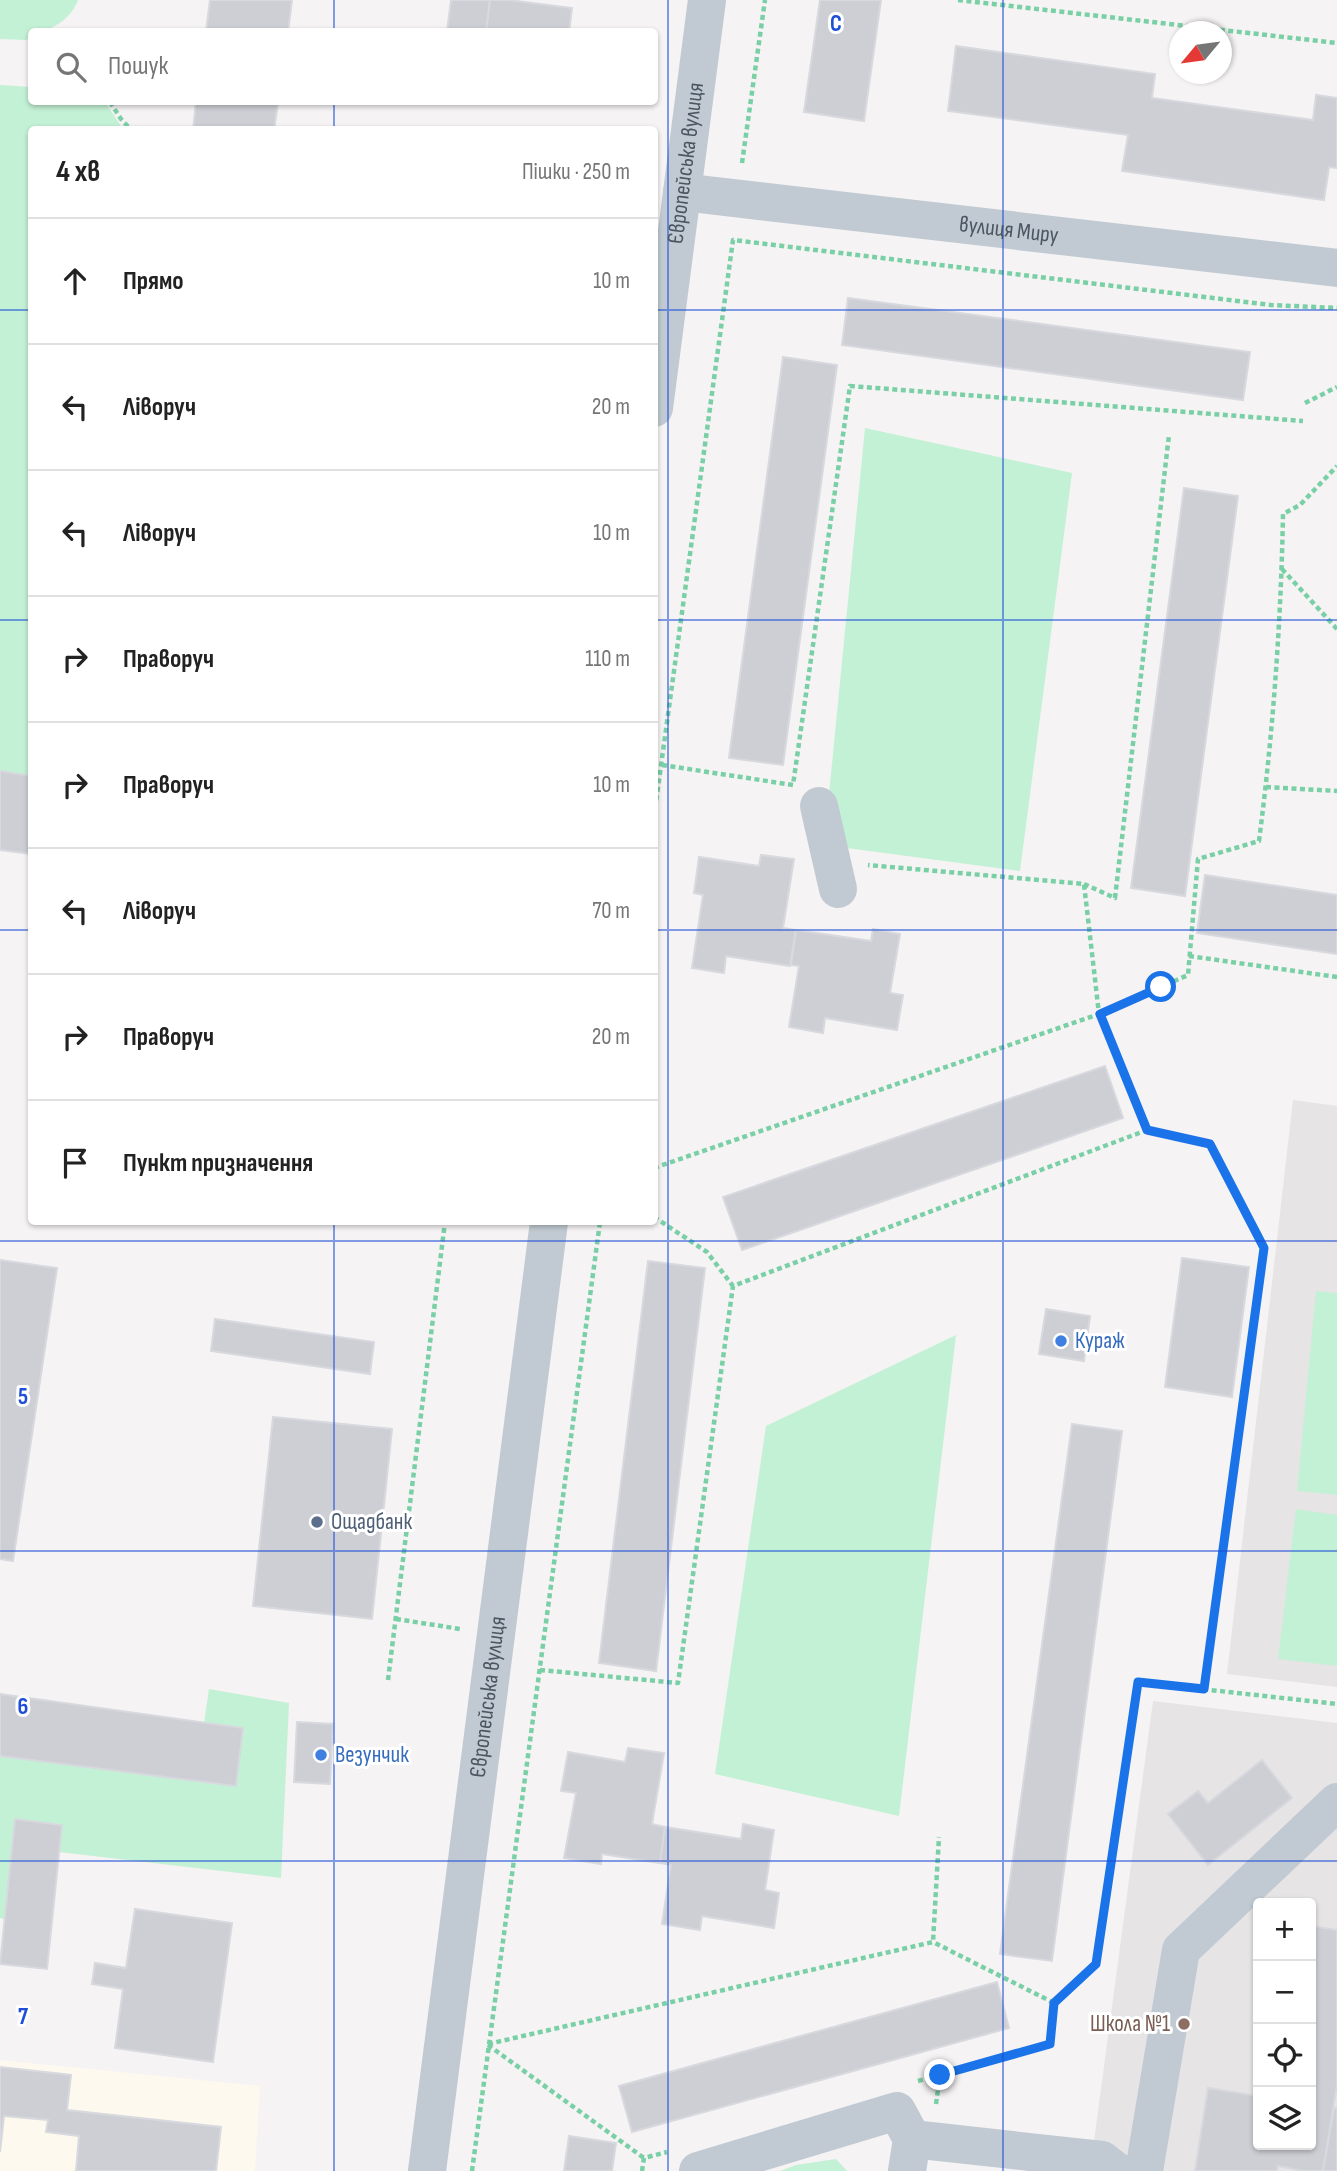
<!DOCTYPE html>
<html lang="uk">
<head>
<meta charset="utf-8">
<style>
	body { margin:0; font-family:"Sofia Sans Condensed",sans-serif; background:#f6f6f6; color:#222 }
	.controls { position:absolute; right:21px; bottom:21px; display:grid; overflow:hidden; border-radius:7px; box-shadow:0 2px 5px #0004 }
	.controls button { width:63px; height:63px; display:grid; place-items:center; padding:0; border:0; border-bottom:2px solid #e0e0e0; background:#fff; color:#222; font:35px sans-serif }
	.compass { position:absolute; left:1169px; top:21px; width:63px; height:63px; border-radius:50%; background:#fff; box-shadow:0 2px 5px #0004; rotate:241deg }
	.stop { position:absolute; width:21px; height:21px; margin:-16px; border:5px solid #1a73e8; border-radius:50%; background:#fff }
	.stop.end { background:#1a73e8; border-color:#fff; box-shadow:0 2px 7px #0008 }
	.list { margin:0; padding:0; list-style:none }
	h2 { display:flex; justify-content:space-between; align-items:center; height:91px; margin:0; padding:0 28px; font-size:30px }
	h2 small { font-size:23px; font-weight:400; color:#767676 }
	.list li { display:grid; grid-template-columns:46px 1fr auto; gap:21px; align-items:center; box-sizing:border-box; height:126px; padding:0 28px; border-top:2px solid #e0e0e0 }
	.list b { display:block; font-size:26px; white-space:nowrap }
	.list em { font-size:23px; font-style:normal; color:#767676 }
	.icon { flex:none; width:38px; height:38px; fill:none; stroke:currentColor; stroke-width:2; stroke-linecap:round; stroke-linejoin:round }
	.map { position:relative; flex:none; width:1337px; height:2171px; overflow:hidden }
	.search { position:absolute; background:#fff; box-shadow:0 2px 5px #0004; left:28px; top:28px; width:630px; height:77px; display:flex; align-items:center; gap:18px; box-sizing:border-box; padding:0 24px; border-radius:7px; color:#767676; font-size:26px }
	.panel { position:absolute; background:#fff; box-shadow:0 2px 5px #0004; left:28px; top:126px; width:630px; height:1099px; border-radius:7px }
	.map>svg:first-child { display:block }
</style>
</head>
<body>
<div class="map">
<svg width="1337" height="2171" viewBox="0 0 1337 2171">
	<rect width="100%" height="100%" fill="#f5f3f3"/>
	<!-- commercial -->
	<path fill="#fdf9ef" d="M0,2060l260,26 -5,85h-255z"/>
	<!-- education -->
	<g fill="#e6e4e5" fill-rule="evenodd">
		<path d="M1293,1100l44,6v581l-110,-13z"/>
		<path d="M1153,1701l184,22v448h-247zM1258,1903h53v242h-53z"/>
	</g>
	<!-- green -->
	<g fill="#c3f1d5">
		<path d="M0,0h78c-7,19 -27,32 -46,32l-1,5 -5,3 -26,-1z"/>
		<path d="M0,85l31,2 1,15h73l18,27 -91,1 -1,646 -31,-5z"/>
		<path d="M865,428l207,45 -52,398 -196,-26z"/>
		<path d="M1316,1291l21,2v202l-40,-4z"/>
		<path d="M956,1335l-57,481 -184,-42 51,-348z"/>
		<path d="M1296,1509l41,6v151l-59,-7z"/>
		<path d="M209,1689l80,14 -8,175 -222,-26 3,-27 -47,-6 -11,100 -4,-1v-162l236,30 7,-57 -39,-6z"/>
		<path d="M836,2159l11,12h-67l16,-6z"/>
	</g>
	<!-- building -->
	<g fill="#cdcfd5" stroke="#d7d9de" stroke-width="2">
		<path d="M210,0h82l-4,32h-82z"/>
		<path d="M451,0h39l-4,32h-39z"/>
		<path d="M490,0h19l63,8 -3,24h-83z"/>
		<path d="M820,0h61l-17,121 -60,-9z"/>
		<path d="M956,46l199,28 -3,24 161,22 3,-25 21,3v70l-8,-1 -5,33 -202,-29 6,-36 -180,-24z"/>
		<path d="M196,102h82l-4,28h-81z"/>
		<path d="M848,298l402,54 -7,48 -401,-55z"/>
		<path d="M783,357l54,8 -54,400 -54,-7z"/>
		<path d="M1184,488l54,8 -53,400 -54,-8z"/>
		<path d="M0,771l32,5v78l-32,-4z"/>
		<path d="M761,855l33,4 -11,69 13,2 -6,36 -64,-10 -2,17 -32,-5 11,-73 -9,-2 5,-36 60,9z"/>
		<path d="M1205,875l132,20v59l-140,-21z"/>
		<path d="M873,929l27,5 -10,59 13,2 -6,35 -72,-12 -2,15 -34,-6 10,-61 -8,-1 5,-35 75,11z"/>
		<path d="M1105,1066l18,52 -381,132 -19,-53z"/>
		<path d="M1182,1258l67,9 -17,130 -67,-10z"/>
		<path d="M0,1260l57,8 -44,293 -13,-2z"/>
		<path d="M648,1261l57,7 -49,403 -57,-8z"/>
		<path d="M1046,1309l44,7 -6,45 -45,-7z"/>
		<path d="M215,1319l159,23 -4,32 -159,-23z"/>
		<path d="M273,1417l119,12 -20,190 -119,-13z"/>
		<path d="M1072,1424l50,7 -70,530 -52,-7z"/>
		<path d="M0,1694l243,34 -7,58 -236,-30z"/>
		<path d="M297,1722l36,2 -3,60 -36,-2z"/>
		<path d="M628,1748l36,5 -12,71 13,3 -5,36 -58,-9 -1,10 -37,-6 12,-65 -15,-2 7,-39 57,10z"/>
		<path d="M1262,1760l30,38 -84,67 -40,-51 30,-23 10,12z"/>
		<path d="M15,1819l47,6 -15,144 -47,-5z"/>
		<path d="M743,1824l31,6 -9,60 14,3 -5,35 -72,-12 -2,14 -38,-6 9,-59 -11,-2 5,-36 76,12z"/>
		<path d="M135,1909l97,14 -19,139 -98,-14 8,-59 -31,-5 3,-21 31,5z"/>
		<path d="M1311,1926l26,4v155l-14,86h-20l-25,-5 -1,5h-82l13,-83 50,8v49h53z"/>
		<path d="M1258,1971v31l-4,-1z"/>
		<path d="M997,1982l12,46 -377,104 -13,-46z"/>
		<path d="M0,2067l71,8 -4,35 154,17 -5,44h-140l3,-35 -33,-4 2,-12 -44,-4 -4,36z"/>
		<path d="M1334,2108h3v63h-14z"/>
		<path d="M569,2136l47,7 -4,28h-48z"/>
	</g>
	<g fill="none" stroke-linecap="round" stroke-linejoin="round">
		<!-- path -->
		<g stroke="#7ad0a6" stroke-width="4.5" stroke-dasharray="5 3.5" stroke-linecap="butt">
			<path d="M958,0l379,43"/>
			<path d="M110,102l11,17 10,11"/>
			<path d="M742,163l23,-163"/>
			<path d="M1305,403l32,-16"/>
			<path d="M1282,569l55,60"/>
			<path d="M662,765l131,20 57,-399 453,35"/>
			<path d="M1266,787l71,4"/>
			<path d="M654,817l79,-577 538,65 66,3"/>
			<path d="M1084,884l31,14 54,-463"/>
			<path d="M1189,956l148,21"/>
			<path d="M1147,1130l63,14 53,104 -59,441"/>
			<path d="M654,1168l445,-154 89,-39 10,-116 61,-18c14,-108 22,-218 24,-327l17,-9 37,-39"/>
			<path d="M654,1217l53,35 26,34"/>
			<path d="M396,1619l64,10"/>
			<path d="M540,1670l138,13 55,-397 414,-156 -48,-116 -15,-130 -216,-19"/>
			<path d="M388,1680l57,-458"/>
			<path d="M1054,2003l42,-39 42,-282 199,22"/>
			<path d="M488,2044l445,-102 6,-105"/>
			<path d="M488,2045l156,113"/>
			<path d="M918,2081l132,-37 4,-41 -121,-61"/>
			<path d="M936,2104l4,-29"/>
			<path d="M472,2171l128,-949"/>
			<path d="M642,2171l2,-13 23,-6"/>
		</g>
		<!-- minor -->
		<g stroke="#c1cad2" stroke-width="38">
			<path id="s1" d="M682,192l655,76"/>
			<path id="s2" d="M654,408l53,-408"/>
			<path d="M819,806l19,83"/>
			<path d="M912,2139l190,21 14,11"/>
			<path id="s3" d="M427,2171l122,-949"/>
			<path d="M698,2171l199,-60 15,28 -5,32"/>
			<path d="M1144,2171l37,-221 156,-148"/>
		</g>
	</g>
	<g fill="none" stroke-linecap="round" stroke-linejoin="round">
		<!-- route -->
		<path stroke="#1a73e8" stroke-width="9" d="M940,2075l110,-31 4,-41 42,-39 42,-282 66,7 60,-441 -54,-104 -63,-14 -47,-116 61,-27"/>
	</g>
	<!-- grid -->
	<path fill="none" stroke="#1d4ed8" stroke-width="2" stroke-opacity="0.55" d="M334,0v32M668,0v2171M1003,0v2171M334,102v28M0,310h32M654,310h683M0,620h32M654,620h683M0,930h32M654,930h683M334,1222v949M0,1241h1337M0,1551h1337M0,1861h1337"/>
	<!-- markers -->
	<g fill="#3f7fe0" stroke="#fff" stroke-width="2.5">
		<circle cx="1061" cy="1341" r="7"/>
		<circle cx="321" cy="1755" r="7"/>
	</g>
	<circle fill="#5c6f8a" stroke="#fff" stroke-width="2.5" cx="317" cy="1522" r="7"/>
	<circle fill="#8d6e63" stroke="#fff" stroke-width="2.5" cx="1184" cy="2024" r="7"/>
	<g text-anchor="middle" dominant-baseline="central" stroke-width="6" stroke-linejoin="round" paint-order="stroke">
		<!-- street labels -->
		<g font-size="23" fill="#4a5661" stroke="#fff">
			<text stroke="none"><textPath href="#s2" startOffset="247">Європейська вулиця</textPath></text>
			<text stroke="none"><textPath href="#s1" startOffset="329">вулиця Миру</textPath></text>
			<text stroke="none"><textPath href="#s3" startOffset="478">Європейська вулиця</textPath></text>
		</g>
		<!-- shop labels -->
		<g font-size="23" fill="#366cbe" stroke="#fff" text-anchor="start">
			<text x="1075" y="1341">Кураж</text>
			<text x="335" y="1755">Везунчик</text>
		</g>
		<!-- service labels -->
		<g font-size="23" fill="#4e5e75" stroke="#fff" text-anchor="start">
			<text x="331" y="1522">Ощадбанк</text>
		</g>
		<!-- education labels -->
		<g font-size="23" fill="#785e54" stroke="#fff" text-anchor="end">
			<text x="1170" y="2024">Школа №1</text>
		</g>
	</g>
	<g font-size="23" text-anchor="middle" font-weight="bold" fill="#1d4ed8" stroke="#fff" stroke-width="6" stroke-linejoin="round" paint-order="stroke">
		<text x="836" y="31">C</text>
		<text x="23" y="1404">5</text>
		<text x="23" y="1714">6</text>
		<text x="23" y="2024">7</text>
	</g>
</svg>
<div class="controls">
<button>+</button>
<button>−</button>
<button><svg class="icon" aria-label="locate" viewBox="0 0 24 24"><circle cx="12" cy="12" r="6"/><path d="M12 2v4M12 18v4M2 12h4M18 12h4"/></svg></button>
<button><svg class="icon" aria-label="layers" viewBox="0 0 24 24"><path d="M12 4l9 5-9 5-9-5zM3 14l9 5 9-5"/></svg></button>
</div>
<svg class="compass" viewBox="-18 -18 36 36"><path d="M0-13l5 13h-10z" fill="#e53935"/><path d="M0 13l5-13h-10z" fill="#767676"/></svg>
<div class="stop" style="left:1161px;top:987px"></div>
<div class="stop end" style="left:940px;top:2075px"></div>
<div class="search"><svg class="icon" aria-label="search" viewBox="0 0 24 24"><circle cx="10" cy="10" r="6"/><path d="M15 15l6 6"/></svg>Пошук</div>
<section class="panel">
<h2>4 хв<small>Пішки · 250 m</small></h2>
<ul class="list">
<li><svg class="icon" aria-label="ahead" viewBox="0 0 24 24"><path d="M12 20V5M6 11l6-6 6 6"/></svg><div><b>Прямо</b></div><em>10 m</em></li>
<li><svg class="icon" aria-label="left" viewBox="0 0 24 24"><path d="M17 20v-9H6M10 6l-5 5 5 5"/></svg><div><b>Ліворуч</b></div><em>20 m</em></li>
<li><svg class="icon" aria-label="left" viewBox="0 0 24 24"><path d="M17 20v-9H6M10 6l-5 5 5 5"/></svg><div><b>Ліворуч</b></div><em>10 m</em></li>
<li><svg class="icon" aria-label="right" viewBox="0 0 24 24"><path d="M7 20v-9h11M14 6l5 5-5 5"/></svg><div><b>Праворуч</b></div><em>110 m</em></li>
<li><svg class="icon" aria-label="right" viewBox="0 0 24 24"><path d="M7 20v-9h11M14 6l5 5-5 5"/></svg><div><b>Праворуч</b></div><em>10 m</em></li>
<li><svg class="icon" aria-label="left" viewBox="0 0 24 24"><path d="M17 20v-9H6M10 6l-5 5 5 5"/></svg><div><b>Ліворуч</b></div><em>70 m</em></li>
<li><svg class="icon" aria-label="right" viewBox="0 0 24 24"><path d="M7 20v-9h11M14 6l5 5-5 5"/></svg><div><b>Праворуч</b></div><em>20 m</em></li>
<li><svg class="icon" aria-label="arrive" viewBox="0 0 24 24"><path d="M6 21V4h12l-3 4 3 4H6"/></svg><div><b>Пункт призначення</b></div></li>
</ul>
</section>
</div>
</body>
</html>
